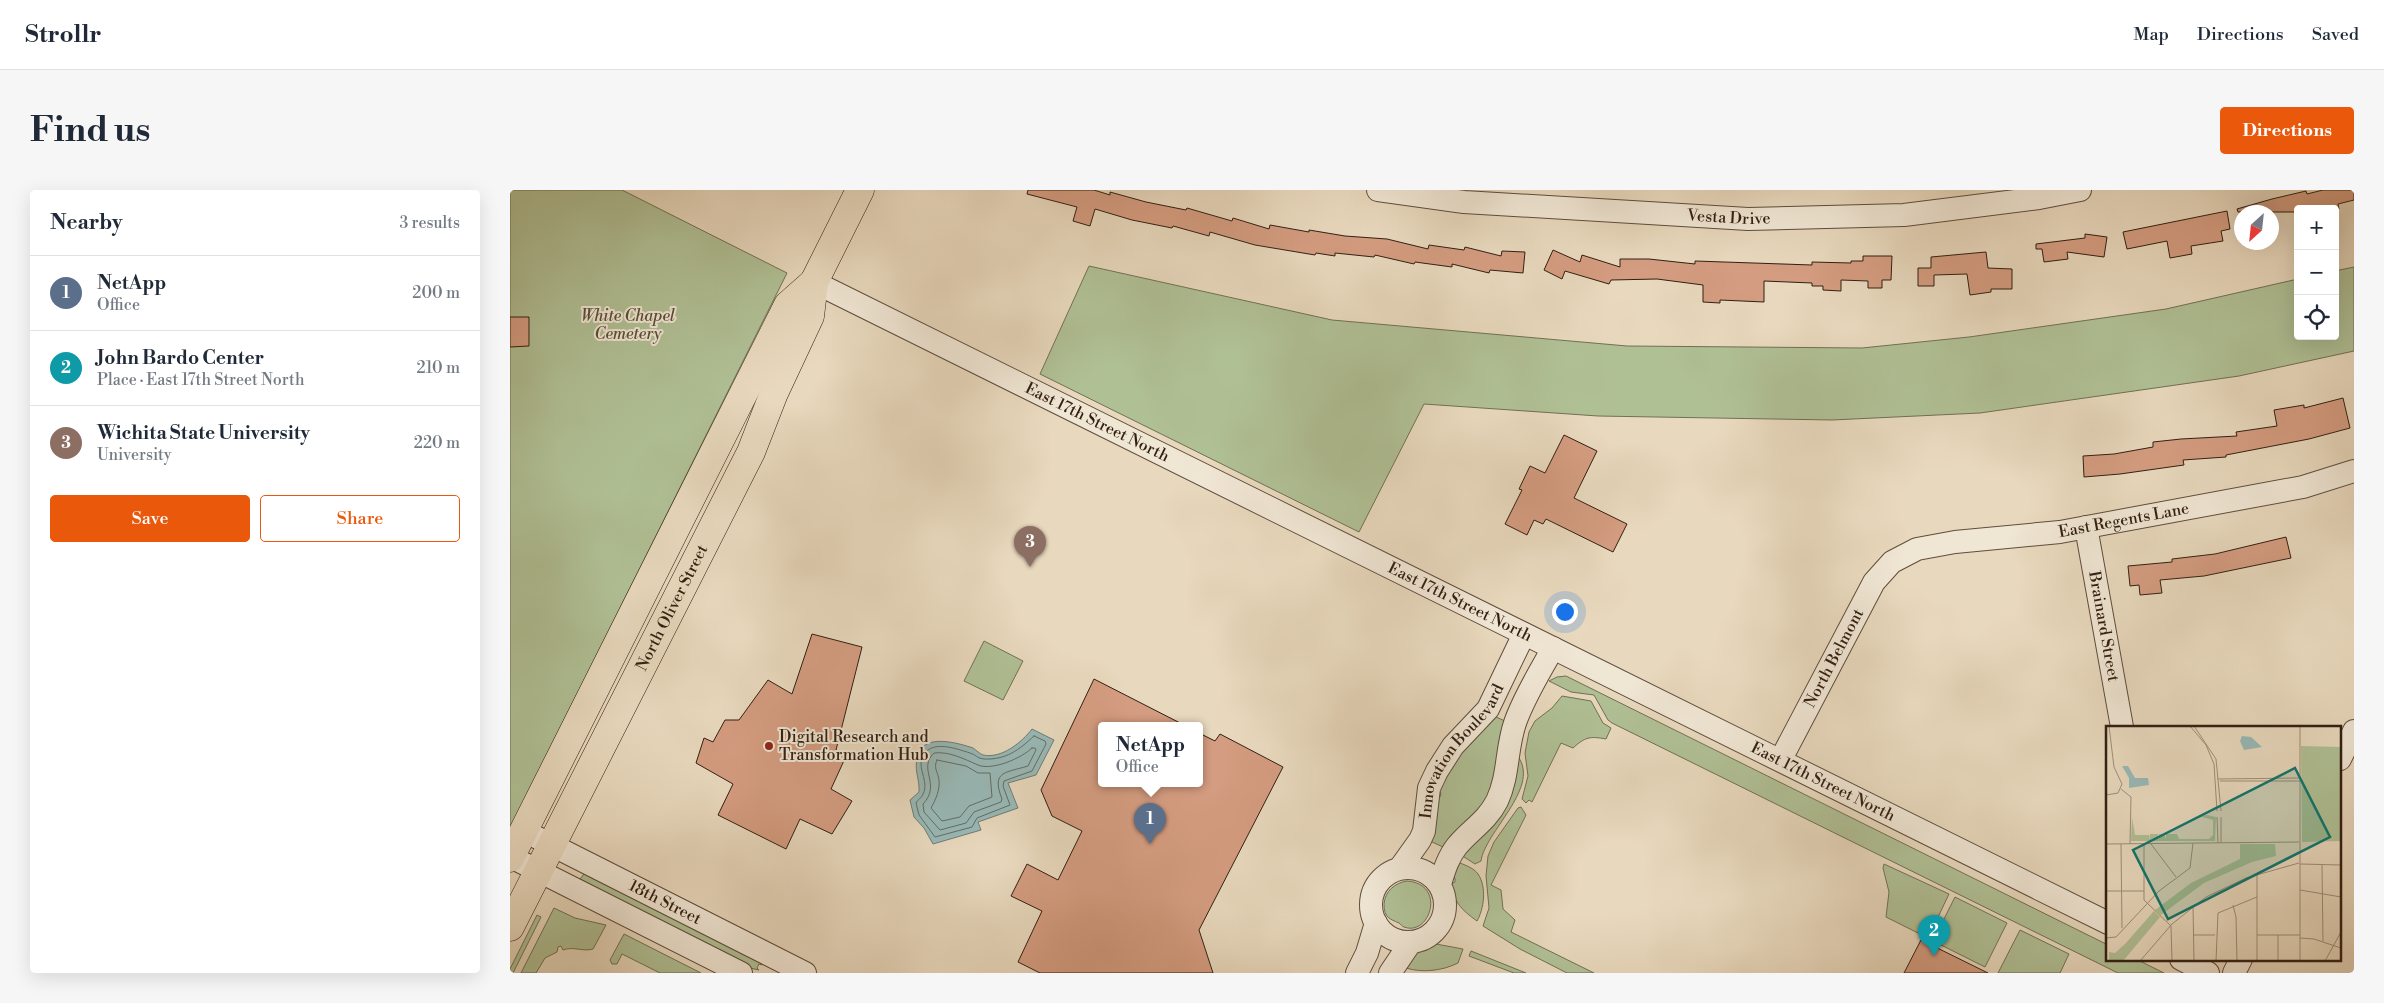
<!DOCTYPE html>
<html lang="en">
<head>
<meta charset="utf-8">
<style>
	body { margin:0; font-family:"Libre Bodoni",serif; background:#f6f6f7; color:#1f2937 }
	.controls { position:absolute; right:15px; top:15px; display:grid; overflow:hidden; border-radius:5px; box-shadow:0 5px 20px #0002 }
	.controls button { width:45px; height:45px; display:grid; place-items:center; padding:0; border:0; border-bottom:1px solid #e0e1e3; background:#fff; color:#1f2937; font:25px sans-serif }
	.compass { position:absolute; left:1724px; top:15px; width:45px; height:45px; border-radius:50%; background:#fff; box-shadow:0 5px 20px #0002; rotate:207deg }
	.you { position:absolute; left:1054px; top:421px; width:18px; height:18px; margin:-12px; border:4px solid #fff; border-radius:50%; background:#1a73e8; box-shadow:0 0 0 8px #1a73e833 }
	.badge { display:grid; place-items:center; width:32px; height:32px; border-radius:50%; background:#ea580c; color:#fff; font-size:16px; font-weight:700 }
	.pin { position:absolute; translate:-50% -41px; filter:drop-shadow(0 1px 2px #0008) }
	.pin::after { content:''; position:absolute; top:26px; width:18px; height:15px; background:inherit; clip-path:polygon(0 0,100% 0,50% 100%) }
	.popup { position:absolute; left:588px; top:532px; width:105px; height:65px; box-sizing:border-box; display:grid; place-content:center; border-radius:5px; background:#fff; filter:drop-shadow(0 1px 4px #0005); font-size:16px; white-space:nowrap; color:#747a83 }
	.popup b { font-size:19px; color:#1f2937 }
	.popup::after { content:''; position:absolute; left:50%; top:100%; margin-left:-10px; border:10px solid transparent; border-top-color:#fff }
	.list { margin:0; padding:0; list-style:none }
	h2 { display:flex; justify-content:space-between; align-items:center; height:65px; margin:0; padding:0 20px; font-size:21px }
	h2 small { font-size:16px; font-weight:400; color:#747a83 }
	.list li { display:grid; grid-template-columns:32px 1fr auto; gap:15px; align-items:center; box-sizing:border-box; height:75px; padding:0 20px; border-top:1px solid #e0e1e3 }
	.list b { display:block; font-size:19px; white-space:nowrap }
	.list p { margin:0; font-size:16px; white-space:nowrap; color:#747a83 }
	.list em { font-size:16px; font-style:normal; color:#747a83 }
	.actions { display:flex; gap:10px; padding:15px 20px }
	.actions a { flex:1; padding:11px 0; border:1px solid #ea580c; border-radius:5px; text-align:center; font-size:18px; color:#ea580c }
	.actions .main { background:#ea580c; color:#fff }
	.icon { flex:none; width:28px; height:28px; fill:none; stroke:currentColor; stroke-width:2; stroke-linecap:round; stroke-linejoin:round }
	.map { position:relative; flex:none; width:1844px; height:783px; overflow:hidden; border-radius:5px }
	header { display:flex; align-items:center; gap:30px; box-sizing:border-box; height:70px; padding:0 25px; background:#fff; border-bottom:1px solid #e0e1e3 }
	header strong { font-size:24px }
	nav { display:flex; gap:28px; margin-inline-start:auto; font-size:18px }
	.intro { display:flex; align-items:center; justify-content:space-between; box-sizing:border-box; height:120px; padding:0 30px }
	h1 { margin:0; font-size:35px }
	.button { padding:12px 22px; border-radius:5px; background:#ea580c; color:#fff; font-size:18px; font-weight:700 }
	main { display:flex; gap:30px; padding:0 30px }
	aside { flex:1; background:#fff; border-radius:5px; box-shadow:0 5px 20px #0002 }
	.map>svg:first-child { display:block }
</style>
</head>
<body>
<header>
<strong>Strollr</strong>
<nav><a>Map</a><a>Directions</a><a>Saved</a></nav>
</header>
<div class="intro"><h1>Find us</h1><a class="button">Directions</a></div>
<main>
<aside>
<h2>Nearby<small>3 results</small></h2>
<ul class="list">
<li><span class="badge" style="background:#5c6f8a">1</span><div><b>NetApp</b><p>Office</p></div><em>200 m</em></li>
<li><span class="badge" style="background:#0f9aa8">2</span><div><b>John Bardo Center</b><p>Place · East 17th Street North</p></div><em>210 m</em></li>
<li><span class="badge" style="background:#8d6e63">3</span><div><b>Wichita State University</b><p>University</p></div><em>220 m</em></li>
</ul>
<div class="actions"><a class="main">Save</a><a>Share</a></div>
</aside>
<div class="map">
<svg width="1844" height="783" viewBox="0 0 1844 783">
	<rect width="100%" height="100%" fill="#e8d8bd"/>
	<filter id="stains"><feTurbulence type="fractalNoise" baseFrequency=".004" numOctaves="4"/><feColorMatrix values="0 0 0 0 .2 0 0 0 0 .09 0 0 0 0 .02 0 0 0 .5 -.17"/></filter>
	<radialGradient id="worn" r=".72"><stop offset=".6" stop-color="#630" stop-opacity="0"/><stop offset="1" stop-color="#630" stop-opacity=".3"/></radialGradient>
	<!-- green -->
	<g fill="#b0c095" stroke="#707054">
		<path d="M0,0h112l165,83 -277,555z"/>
		<path d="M579,76l243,54 295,26 235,2 107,-11 197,-28 132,-30v57h37v-65l19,-4v84l-115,25 -259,37 -148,7 -234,-4 -174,-12 -65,128 -319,-158z"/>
		<path d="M474,451l39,20 -20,39 -39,-19z"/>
		<path d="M1056,486l542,269v14h28l28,14h-46l-506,-250 -4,-3 -14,-25 -23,-3 -22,-11 8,-4z"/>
		<path d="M1052,506l29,5 12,22 8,5 -5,11c-16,-3 -21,-2 -33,9l-12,-5 -29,59 -3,-2 -3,3 -4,-4 6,-23 -3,-23 4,-21 6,-11 17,-13z"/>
		<path d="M982,525l15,7 -18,74 -42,53 -19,-9 8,-43h4l1,-4 -3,-2 12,-27z"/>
		<path d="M1009,568c20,31 -34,74 -38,103l-6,3 -14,-9z"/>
		<path d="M1011,617l5,8 -35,70 10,5 2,19 12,11 -4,12 83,41h-27l-47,-24 -37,-23 6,-18 -3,-32 2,-20 6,-14 24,-34z"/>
		<path d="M947,672c6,2 17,6 21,12 9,13 6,35 -1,47 -14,-10 -24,-19 -26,-37l4,-2v-4h-2z"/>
		<path d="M1374,674l65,30 -21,44 -42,-21 3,-25 -6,-24z"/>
		<path d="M74,684l176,88 2,3 -3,-1 -2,4 2,2 -9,-2 -170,-89z"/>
		<path d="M897,691c40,3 23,56 -3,46 -2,0 -3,-3 -5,-4 -9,-4 -15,-5 -15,-19 1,-13 11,-21 23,-23z"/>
		<path d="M1445,707l52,26 -22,44 -52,-26z"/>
		<path d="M44,718l21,10 31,7 -13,24c-10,3 -20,-3 -30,1l-2,-4 -3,1 -1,5 -12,6 -9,15h-15z"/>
		<path d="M27,725l4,2 -28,56h-3v-4z"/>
		<path d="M1510,740l49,24 -9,19h-62z"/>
		<path d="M114,744l77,39h-41l-38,-19 -5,10h-5l-2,-4z"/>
		<path d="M926,754l27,5 -5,14c-16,8 -36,10 -52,5 7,-14 13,-21 30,-24z"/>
		<path d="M961,761l55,22h-12l-45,-17z"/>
	</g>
	<!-- water -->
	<path fill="#98b9b7" stroke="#6f7b75" d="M522,539l22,11 -18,35 -28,8 10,25 -40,14 3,8 -48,14 -9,-16 -10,-11 -4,-17 9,-8c1,-14 -6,-22 -1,-37 6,-22 40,-12 55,-7 3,2 7,6 10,7 19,4 39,-13 49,-26z"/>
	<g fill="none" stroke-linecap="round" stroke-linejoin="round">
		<!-- shore -->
		<g stroke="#646c64" stroke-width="1">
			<path d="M524,546l11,5 1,3 -14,27 -28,10 -1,5 7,19 -33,13 -5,9 -37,10 -16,-22 -3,-12c1,-3 6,-5 7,-9 7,-13 -8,-27 1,-40 10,-14 33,-5 46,-1 5,1 8,6 14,6 22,1 35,-9 50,-23z"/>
			<path d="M522,558h3l1,2 -8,16c-23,7 -37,5 -26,33l-1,3 -27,10 -8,11 -26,7 -16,-18 -1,-8c19,-20 -6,-35 11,-51 15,-2 30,6 44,12 14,6 44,-7 54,-17z"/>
			<path d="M427,570l29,6 12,7h12l2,24 -23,9 -9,11 -18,4 -11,-13c5,-9 9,-18 8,-28 -1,-8 -6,-12 -2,-20z"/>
		</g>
	</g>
	<!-- building -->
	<g fill="#d49c80" stroke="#311f12">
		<path d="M518,0h66l16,5v-3l36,10 40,8 1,-2 45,13 1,-3 36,11 1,-4 39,7v-2l36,6 42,3 41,10 1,-4 35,5 1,-3 36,9 1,-5 23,1 -2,21 -33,-3 -1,3 -37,-9v3l-37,-5 -1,2 -39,-9 -1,2 -39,-4v3l-19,-3 -1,2 -60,-10 -45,-13 -1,4 -36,-10 -1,2 -40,-8 -37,-11 -5,17 -17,-5 4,-14 -50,-13z"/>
		<path d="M1813,0h31v10l-16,4 1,5h-17l-1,-3 -23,3v3h-60l-1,-3 35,-10 34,-8 1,3z"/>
		<path d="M1717,21l3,18 -9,2 2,10 -32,5 1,8 -22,4 -3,-17 -40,8 -4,-17z"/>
		<path d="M1575,44l22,3 -3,20 -37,-5 1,7 -24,3 -2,-13h-6v-5l49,-6z"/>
		<path d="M1043,60l27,12 2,-7 38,12v-8h29l46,5v-3l117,4v-3l39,1v-2h12v-5h29l-1,24h-9v8h-14v-7l-27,-1v11l-18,-1v-4h-11v-3l-48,-2v21l-44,-2v3l-17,-1v-17l-46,-6 -46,1 -2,4 -44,-13 -3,8 -18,-9z"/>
		<path d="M1476,62l2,16 24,1v20h-21v3l-21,3 -3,-21 -33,1v11h-16v-18h13v-11z"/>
		<path d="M0,127h19v29l-19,1z"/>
		<path d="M1833,208l7,30 -41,11 -83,16v2l-43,3 1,5 -64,9 -36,3 -1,-21 31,-2 39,-7v-5l28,-3 56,-3 -1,-4 41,-6 -3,-16 30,-5v3z"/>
		<path d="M1054,245l33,16 -23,47 53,26 -14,28 -67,-33 -3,5 -9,-4 -7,15 -22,-11 17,-34 -3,-1 11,-23 15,7z"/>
		<path d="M1776,347l5,21 -87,18 -44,4 2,13 -22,2 -1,-10 -9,1 -2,-20 44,-4v-3l43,-5z"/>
		<path d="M302,444l50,13 -26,103 11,4 -16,35 21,12 -20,33 -32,-15 -14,30 -68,-34 15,-31 -37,-21 8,-25 9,4 12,-22h14l29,-40 24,14z"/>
		<path d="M584,489l90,46h-83v58h98v-50l16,8 5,-7 63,33 -84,163 14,43h-173l-22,-11 24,-51 -31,-15 16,-32 31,16 24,-49 -30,-15 -11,-26z"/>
		<path d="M1411,750l67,33h-84z"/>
	</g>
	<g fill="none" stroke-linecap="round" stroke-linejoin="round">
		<defs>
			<g id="minor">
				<path id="s1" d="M868,0l86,12 284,17 156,-4 135,-17 41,-8"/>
				<path id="s2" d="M304,92l1294,641"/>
				<path id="s3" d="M1576,337l36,200"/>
				<path id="s4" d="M1271,569l93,-177 18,-20 25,-13 38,-7 105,-10 243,-45 51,-16"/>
				<path d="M1830,569l14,-28"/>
				<path id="s5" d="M14,641l281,142"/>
				<path d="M1,667l230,116"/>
				<circle cx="898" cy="715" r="37"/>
				<path id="s6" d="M890,678l20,-28 4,-9 5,-43 8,-17 16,-25 35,-37 36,-75"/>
				<path d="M930,694c4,-13 8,-27 17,-38 13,-16 30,-25 40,-45 12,-25 9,-52 18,-78 9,-26 25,-51 38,-75"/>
				<path d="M1671,769l27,14"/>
				<path d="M847,783l10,-20 9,-30"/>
				<path d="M880,783l21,-31"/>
				<path d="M1724,783l7,-14"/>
			</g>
			<g id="major">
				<path d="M0,668l278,-553 26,-23"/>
				<path id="s7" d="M0,737l241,-475 23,-59 36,-77 4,-34 46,-92"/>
			</g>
		</defs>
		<!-- minor casing -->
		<use href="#minor" stroke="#5f4d3d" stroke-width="24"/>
		<!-- major casing -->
		<use href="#major" stroke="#311f12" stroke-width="29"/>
		<!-- minor -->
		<use href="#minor" stroke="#f0e6d4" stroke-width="22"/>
		<!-- major -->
		<use href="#major" stroke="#e8d8bd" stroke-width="28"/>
	</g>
	<!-- markers -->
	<circle fill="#8f2418" stroke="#f0e6d4" stroke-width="2" cx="259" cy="556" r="5"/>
	<g text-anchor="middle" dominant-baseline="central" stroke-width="4" stroke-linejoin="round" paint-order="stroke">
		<!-- street labels -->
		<g font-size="16" fill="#311f12" stroke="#f0e6d4">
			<text stroke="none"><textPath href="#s1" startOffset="352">Vesta Drive</textPath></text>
			<text stroke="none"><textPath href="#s2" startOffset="316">East 17th Street North</textPath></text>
			<text stroke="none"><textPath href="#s4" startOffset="464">East Regents Lane</textPath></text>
			<text stroke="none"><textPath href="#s2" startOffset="721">East 17th Street North</textPath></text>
			<text stroke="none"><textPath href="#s7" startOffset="358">North Oliver Street</textPath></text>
			<text stroke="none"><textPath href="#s3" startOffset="101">Brainard Street</textPath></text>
			<text stroke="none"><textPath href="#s4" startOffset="114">North Belmont</textPath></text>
			<text stroke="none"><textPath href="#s6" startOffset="135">Innovation Boulevard</textPath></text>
			<text stroke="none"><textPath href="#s2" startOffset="1126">East 17th Street North</textPath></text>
			<text stroke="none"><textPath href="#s5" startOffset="158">18th Street</textPath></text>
		</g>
		<!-- park labels -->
		<g font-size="16" font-style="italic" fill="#574f39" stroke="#f0e6d4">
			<text x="118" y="126">White Chapel<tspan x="118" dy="18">Cemetery</tspan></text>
		</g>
		<!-- poi labels -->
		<g font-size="16" fill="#311f12" stroke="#f0e6d4" text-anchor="start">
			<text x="269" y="547">Digital Research and<tspan x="269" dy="18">Transformation Hub</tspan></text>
		</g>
	</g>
	<!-- overview -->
	<g transform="translate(1596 536)">
		<rect width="235" height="235" fill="#e8d8bd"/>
		<path d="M195,20l40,1v94l-39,1zM101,89l9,2 -1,24h-84l1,-24 3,18h14v5l1,-6h8v6l1,-6h5l2,5v-5h11l2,5h30l4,-4v-15l-15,-4zM134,118h35l1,12 -24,6 -48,21 -43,32 -6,-5 36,-27 49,-24zM48,185l6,6 -37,44h-14v-9l6,1 10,-9z" fill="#b0c095"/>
		<path d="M136,10l9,1 11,10 -18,3 -4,-9zM16,40h6l7,12h13l1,7 -20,3v-10z" fill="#98b9b7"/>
		<path fill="none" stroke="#9f8e79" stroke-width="1" d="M84,0l16,19 8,19 3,47M88,0l22,33 5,52M194,0v235M112,53l81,-1M114,55h80M15,63l10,8 -1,47M0,69l12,-2 4,-9 -8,-17 -5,-41M111,91l1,26M115,117v-26M0,118l193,-2M15,118l1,84M38,118v56l27,26 1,35M45,118l25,33M194,138l41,1M216,139l1,76M151,148v87M194,164l41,7M0,165h38M127,179l3,12 1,44M87,180l1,55M88,209h21M151,209h43M0,212l10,-1 43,-46 31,-23 3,-25M194,212l14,1 27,9M34,235l32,-37 34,-27 40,-19 53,-15M110,235l2,-48 39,-16M172,235v-26M219,235l16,-29"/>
		<path fill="#0f766e" fill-opacity="0.15" stroke="#0f766e" stroke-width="2.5" d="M189,42l35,69 -162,82 -35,-69z"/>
		<rect width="235" height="235" fill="none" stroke="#311f12" stroke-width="2.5"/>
	</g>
	<rect width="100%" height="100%" filter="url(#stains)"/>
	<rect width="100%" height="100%" fill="url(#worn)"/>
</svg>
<div class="controls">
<button>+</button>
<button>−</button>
<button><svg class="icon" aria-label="locate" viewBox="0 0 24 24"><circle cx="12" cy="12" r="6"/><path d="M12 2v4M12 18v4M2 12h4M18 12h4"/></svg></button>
</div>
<svg class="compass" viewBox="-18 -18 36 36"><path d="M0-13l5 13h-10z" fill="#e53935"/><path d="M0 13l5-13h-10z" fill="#747a83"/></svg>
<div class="you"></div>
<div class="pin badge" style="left:640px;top:654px;background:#5c6f8a">1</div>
<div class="popup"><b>NetApp</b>Office</div>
<div class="pin badge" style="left:1424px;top:766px;background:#0f9aa8">2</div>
<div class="pin badge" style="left:520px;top:377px;background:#8d6e63">3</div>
</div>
</main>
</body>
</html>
